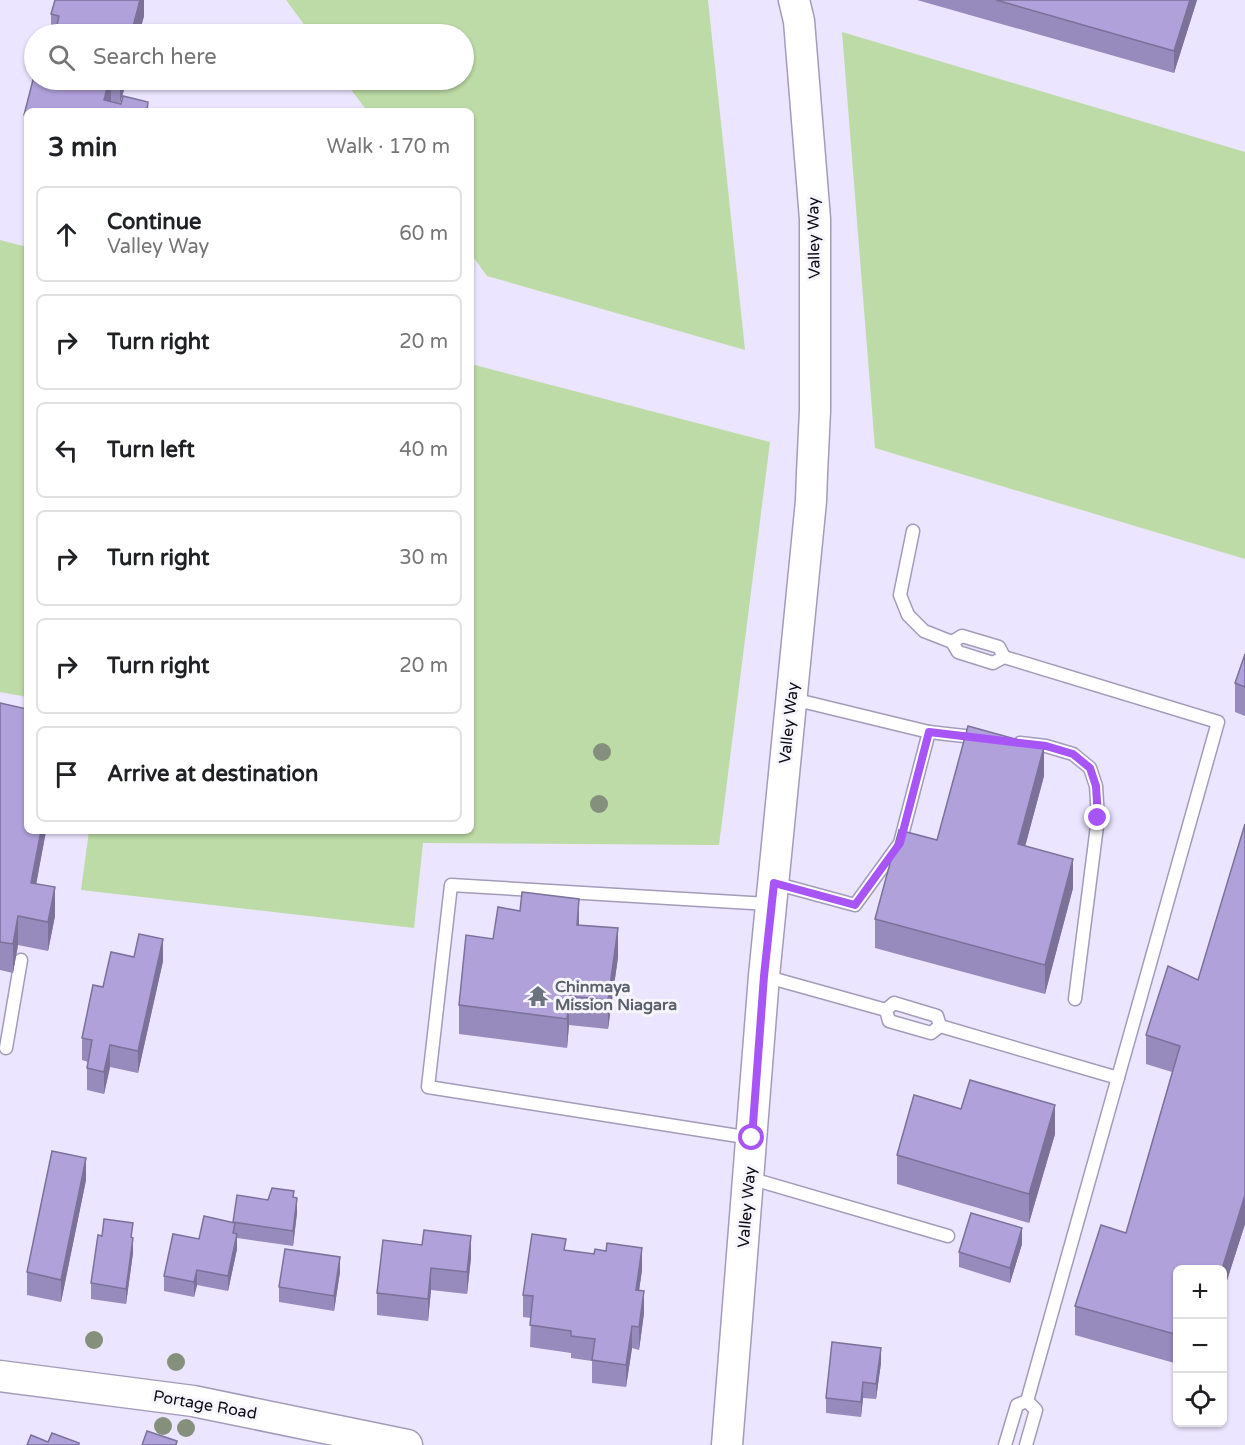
<!DOCTYPE html>
<html lang="en">
<head>
<meta charset="utf-8">
<style>
	body { margin:0; font-family:"Varela Round",sans-serif; background:#f6f6f6; color:#202124 }
	.controls { position:absolute; right:18px; bottom:18px; display:grid; overflow:hidden; border-radius:9px; box-shadow:0 2px 4px #0004 }
	.controls button { width:54px; height:54px; display:grid; place-items:center; padding:0; border:0; border-bottom:2px solid #e0e0e0; background:#fff; color:#202124; font:30px sans-serif }
	.stop { position:absolute; width:18px; height:18px; margin:-14px; border:4px solid #a855f7; border-radius:50%; background:#fff }
	.stop.end { background:#a855f7; border-color:#fff; box-shadow:0 2px 6px #0008 }
	.list { margin:0; padding:0; list-style:none }
	h2 { display:flex; justify-content:space-between; align-items:center; height:78px; margin:0; padding:0 24px; font-size:26px }
	h2 small { font-size:20px; font-weight:400; color:#757577 }
	.list li { display:grid; grid-template-columns:39px 1fr auto; gap:18px; align-items:center; box-sizing:border-box; height:96px; margin:0 12px 12px; padding:0 12px; border:2px solid #e0e0e0; border-radius:9px }
	.list b { display:block; font-size:22px; white-space:nowrap }
	.list p { margin:0; font-size:20px; white-space:nowrap; color:#757577 }
	.list em { font-size:20px; font-style:normal; color:#757577 }
	.icon { flex:none; width:33px; height:33px; fill:none; stroke:currentColor; stroke-width:2; stroke-linecap:round; stroke-linejoin:round }
	.map { position:relative; flex:none; width:1245px; height:1445px; overflow:hidden }
	.search { position:absolute; background:#fff; box-shadow:0 2px 4px #0004; left:24px; top:24px; width:450px; height:66px; display:flex; align-items:center; gap:15px; box-sizing:border-box; padding:0 21px; border-radius:33px; color:#757577; font-size:22px }
	.panel { position:absolute; background:#fff; box-shadow:0 2px 4px #0004; left:24px; top:108px; width:450px; height:726px; border-radius:9px }
	.map>svg:first-child { display:block }
</style>
</head>
<body>
<div class="map">
<svg width="1245" height="1445" viewBox="0 0 1245 1445">
	<rect width="100%" height="100%" fill="#ebe5ff"/>
	<!-- green -->
	<g fill="#bddba6">
		<path d="M286,0h422l37,350 -258,-74 -16,-22v-143h-104l-23,-31h120v-46h-153z"/>
		<path d="M842,32l403,120v407l-370,-111z"/>
		<path d="M0,240l27,7v450l-27,-5z"/>
		<path d="M471,364l299,78 -51,403 -296,-2 -9,85 -333,-38 8,-59h382z"/>
	</g>
	<g fill="none" stroke-linecap="round" stroke-linejoin="round">
		<defs>
			<g id="service">
				<path d="M913,531l-13,64 8,20 16,16 28,11 6,10 35,11 11,-6 214,65 -191,679"/>
				<path d="M952,642l10,-6 37,11 5,10"/>
				<path d="M929,732l53,6"/>
				<path d="M1020,743l26,3 27,8 17,14 6,18 2,32 -23,181"/>
				<path d="M774,883l81,22 45,-62 29,-111 -136,-33"/>
				<path d="M764,976l122,34"/>
				<path d="M886,1010l8,-7 43,13 3,10"/>
				<path d="M886,1010l3,11 42,12 9,-7"/>
				<path d="M940,1026l178,52"/>
				<path d="M6,1048l15,-88"/>
				<path d="M751,1138l-323,-51 23,-202 319,19"/>
				<path d="M749,1178l199,58"/>
				<path d="M1005,1445l12,-40 10,-4"/>
				<path d="M1026,1445l10,-35 -9,-9"/>
			</g>
			<g id="tertiary">
				<path d="M0,1376l193,25 214,44"/>
				<path d="M727,1445l37,-469 47,-475 1,-28 3,-62v-192l-16,-198 -5,-21"/>
			</g>
		</defs>
		<!-- service casing -->
		<use href="#service" stroke="#a39bba" stroke-width="15"/>
		<!-- tertiary casing -->
		<use href="#tertiary" stroke="#a39bba" stroke-width="33"/>
		<!-- service -->
		<use href="#service" stroke="#fff" stroke-width="12"/>
		<!-- tertiary -->
		<use href="#tertiary" stroke="#fff" stroke-width="30"/>
	</g>
	<!-- trees -->
	<g fill="#84907c">
		<circle cx="602" cy="752" r="9"/>
		<circle cx="599" cy="804" r="9"/>
		<circle cx="94" cy="1340" r="9"/>
		<circle cx="176" cy="1362" r="9"/>
		<circle cx="163" cy="1426" r="9"/>
		<circle cx="186" cy="1428" r="9"/>
	</g>
	<!-- wall -->
	<g fill="#978abc">
		<path d="M144,0v16l-5,18h-88v-20z"/>
		<path d="M917,0h280l-23,73z"/>
		<path d="M34,80h93l-7,23 -10,-2 11,3 27,-2 -121,9v63h-2v-30h-1v-29z"/>
		<path d="M1245,654v62l-10,-4v-29z"/>
		<path d="M0,703l27,128h19l-10,53 19,32 -7,35 -30,-6 -5,28 -13,-3z"/>
		<path d="M1044,776l-19,70 48,42 -28,106 -170,-46v-29l62,-79z"/>
		<path d="M1245,824v400l-23,72 -44,-27v95l-103,-29v-29l51,-73 46,-161 -26,-8v-29l52,-55z"/>
		<path d="M579,925l39,32 -10,72 -39,-4 -2,23 -108,-14v-29l34,-66z"/>
		<path d="M134,957l29,4 -25,112 -28,-6 -6,27 -17,-4v-22l1,-6 -6,-2v-22z"/>
		<path d="M961,1109l94,25 -26,89 -132,-39v-29z"/>
		<path d="M86,1180l-25,122 -34,-7v-23z"/>
		<path d="M294,1197l3,16 -4,33 -56,-8v11l-9,42 -31,-6 -3,12 -30,-6v-15l35,-37 34,-17 35,-22z"/>
		<path d="M102,1236l31,17 -7,51 -35,-5v-16z"/>
		<path d="M383,1240l88,18 -4,36 -36,-4 -3,31 -51,-6v-22z"/>
		<path d="M1022,1244l-12,39 -51,-16v-15z"/>
		<path d="M566,1250l76,20 -3,20 5,23 -5,37 -7,-2 -6,39 -34,-4v-22l-21,-3v-5l-41,-6 1,-29 -8,-1v-22z"/>
		<path d="M340,1272l-6,39 -55,-9v-15z"/>
		<path d="M881,1363l-5,36 -13,-1 -2,19 -35,-4v-15z"/>
	</g>
	<!-- shaded-wall -->
	<g fill="#7b7199">
		<path d="M136,0h8v16l-5,18h-8z"/>
		<path d="M1190,0h7l-23,73v-22z"/>
		<path d="M109,80h2v21l-3,10 -4,-11z"/>
		<path d="M120,80h7l-7,23z"/>
		<path d="M1044,747v29l-26,97v-29z"/>
		<path d="M41,831h5l-15,81v-29z"/>
		<path d="M1073,859v29l-28,106v-29z"/>
		<path d="M55,887v29l-7,35v-29z"/>
		<path d="M579,899v29l-2,-3z"/>
		<path d="M18,916v29l-5,28v-29z"/>
		<path d="M618,928v29l-10,72v-29z"/>
		<path d="M163,939v22l-25,112v-22z"/>
		<path d="M569,996v29l-2,23v-29z"/>
		<path d="M110,1045v22l-6,27v-22z"/>
		<path d="M1055,1105v29l-26,89v-29z"/>
		<path d="M86,1158v22l-25,122v-22z"/>
		<path d="M1245,1195v29l-23,72v-27z"/>
		<path d="M297,1198v15l-4,33v-15z"/>
		<path d="M1022,1228v16l-12,39v-15z"/>
		<path d="M237,1234v15l-9,42v-15z"/>
		<path d="M471,1236v22l-4,36v-22z"/>
		<path d="M133,1238v15l-7,51v-15z"/>
		<path d="M642,1248v22l-6,42v-22z"/>
		<path d="M340,1257v15l-6,39v-15z"/>
		<path d="M431,1268v22l-3,31v-22z"/>
		<path d="M197,1270v15l-3,12v-15z"/>
		<path d="M644,1291v22l-5,37v-23z"/>
		<path d="M632,1326v22l-6,39v-22z"/>
		<path d="M881,1348v15l-5,36v-15z"/>
		<path d="M863,1382v16l-2,19v-15z"/>
	</g>
	<!-- building -->
	<g fill="#b0a1db" stroke="#7b7199" stroke-width="1.5">
		<path d="M55,0h85l-9,34h-76l4,-18 -8,-2z"/>
		<path d="M996,0h194l-16,51z"/>
		<path d="M34,76v4h75l-5,20 17,4 2,-8 25,6 -1,9h-120v5l-3,-1z"/>
		<path d="M1245,654v33l-10,-4z"/>
		<path d="M0,703l27,6v122h14l-10,52 24,4 -7,35 -30,-6 -5,28 -13,-2z"/>
		<path d="M968,726l76,21 -26,97 55,15 -28,106 -170,-46 24,-89 38,10z"/>
		<path d="M1245,824v371l-23,74h-44v66l-103,-29 26,-81 25,8 54,-187 -34,-11 22,-69 30,14z"/>
		<path d="M522,892l57,7 -2,26 41,3 -10,72 -39,-4 -2,23 -108,-14 7,-70 27,4 5,-32 22,4z"/>
		<path d="M139,934l24,5 -25,112 -28,-6 -6,27 -17,-4 5,-28 -10,-2 11,-53 10,2 8,-35 23,5z"/>
		<path d="M970,1080l85,25 -26,89 -132,-39 17,-60 47,14z"/>
		<path d="M52,1151l34,7 -25,122 -34,-8z"/>
		<path d="M272,1188l22,3 -1,6 4,1 -4,33 -60,-9 4,-27 31,5z"/>
		<path d="M971,1213l51,15 -12,40 -51,-16z"/>
		<path d="M204,1216l31,7 -2,10 4,1 -9,42 -31,-6 -3,12 -30,-6 9,-42 26,5z"/>
		<path d="M104,1219l29,4 -2,14 2,1 -7,51 -35,-6 7,-48 4,1z"/>
		<path d="M424,1230l47,6 -4,36 -36,-4 -3,31 -51,-6 6,-53 39,5z"/>
		<path d="M532,1234l34,5 -2,11 30,4 1,-5 11,2 1,-8 35,5 -6,42 8,1 -5,36 -7,-1 -6,39 -34,-5 3,-21 -24,-3v-5l-41,-6 3,-29 -10,-1z"/>
		<path d="M285,1249l55,8 -6,39 -55,-9z"/>
		<path d="M832,1342l49,6 -5,36 -13,-2 -2,20 -35,-4z"/>
		<path d="M147,1431l30,10 -1,4h-34z"/>
		<path d="M52,1433l27,10v2h-52l4,-10 17,7z"/>
	</g>
	<g fill="none" stroke-linecap="round" stroke-linejoin="round">
		<!-- route -->
		<path stroke="#a855f7" stroke-width="8" d="M752,1138l12,-162 10,-93 81,22 45,-62 29,-111 117,14 27,8 17,14 6,18 2,32"/>
	</g>
	<!-- icons -->
	<defs>
		<symbol id="temple-bare" viewBox="-9 -9 18 18"><path d="M0-6L5-2H3V0L6.5 2.5H4V6H1.5V3h-3V6H-4V2.5H-6.5L-3 0V-2H-5Z" fill="#6b7280" stroke="#f7f5fc" stroke-width="2.5" paint-order="stroke"/></symbol>
	</defs>
	<g fill-rule="evenodd">
		<use href="#temple-bare" x="523" y="981" width="30" height="30"/>
	</g>
	<g text-anchor="middle" dominant-baseline="central" stroke-width="6" stroke-linejoin="round" paint-order="stroke">
		<!-- street labels -->
		<g font-size="16" fill="#0c0914" stroke="#f7f5fc">
			<text transform="translate(814 238) rotate(-91)">Valley Way</text>
			<text transform="translate(789 723) rotate(-84)">Valley Way</text>
			<text transform="translate(747 1207) rotate(-85)">Valley Way</text>
			<text transform="translate(205 1405) rotate(10)">Portage Road</text>
		</g>
		<!-- worship labels -->
		<g font-size="16" font-weight="bold" fill="#5b616d" stroke="#f7f5fc" text-anchor="start">
			<text x="555" y="987">Chinmaya<tspan x="555" dy="18">Mission Niagara</tspan></text>
		</g>
	</g>
</svg>
<div class="controls">
<button>+</button>
<button>−</button>
<button><svg class="icon" aria-label="locate" viewBox="0 0 24 24"><circle cx="12" cy="12" r="6"/><path d="M12 2v4M12 18v4M2 12h4M18 12h4"/></svg></button>
</div>
<div class="stop" style="left:752px;top:1138px"></div>
<div class="stop end" style="left:1098px;top:818px"></div>
<div class="search"><svg class="icon" aria-label="search" viewBox="0 0 24 24"><circle cx="10" cy="10" r="6"/><path d="M15 15l6 6"/></svg>Search here</div>
<section class="panel">
<h2>3 min<small>Walk · 170 m</small></h2>
<ul class="list">
<li><svg class="icon" aria-label="ahead" viewBox="0 0 24 24"><path d="M12 20V5M6 11l6-6 6 6"/></svg><div><b>Continue</b><p>Valley Way</p></div><em>60 m</em></li>
<li><svg class="icon" aria-label="right" viewBox="0 0 24 24"><path d="M7 20v-9h11M14 6l5 5-5 5"/></svg><div><b>Turn right</b></div><em>20 m</em></li>
<li><svg class="icon" aria-label="left" viewBox="0 0 24 24"><path d="M17 20v-9H6M10 6l-5 5 5 5"/></svg><div><b>Turn left</b></div><em>40 m</em></li>
<li><svg class="icon" aria-label="right" viewBox="0 0 24 24"><path d="M7 20v-9h11M14 6l5 5-5 5"/></svg><div><b>Turn right</b></div><em>30 m</em></li>
<li><svg class="icon" aria-label="right" viewBox="0 0 24 24"><path d="M7 20v-9h11M14 6l5 5-5 5"/></svg><div><b>Turn right</b></div><em>20 m</em></li>
<li><svg class="icon" aria-label="arrive" viewBox="0 0 24 24"><path d="M6 21V4h12l-3 4 3 4H6"/></svg><div><b>Arrive at destination</b></div></li>
</ul>
</section>
</div>
</body>
</html>
